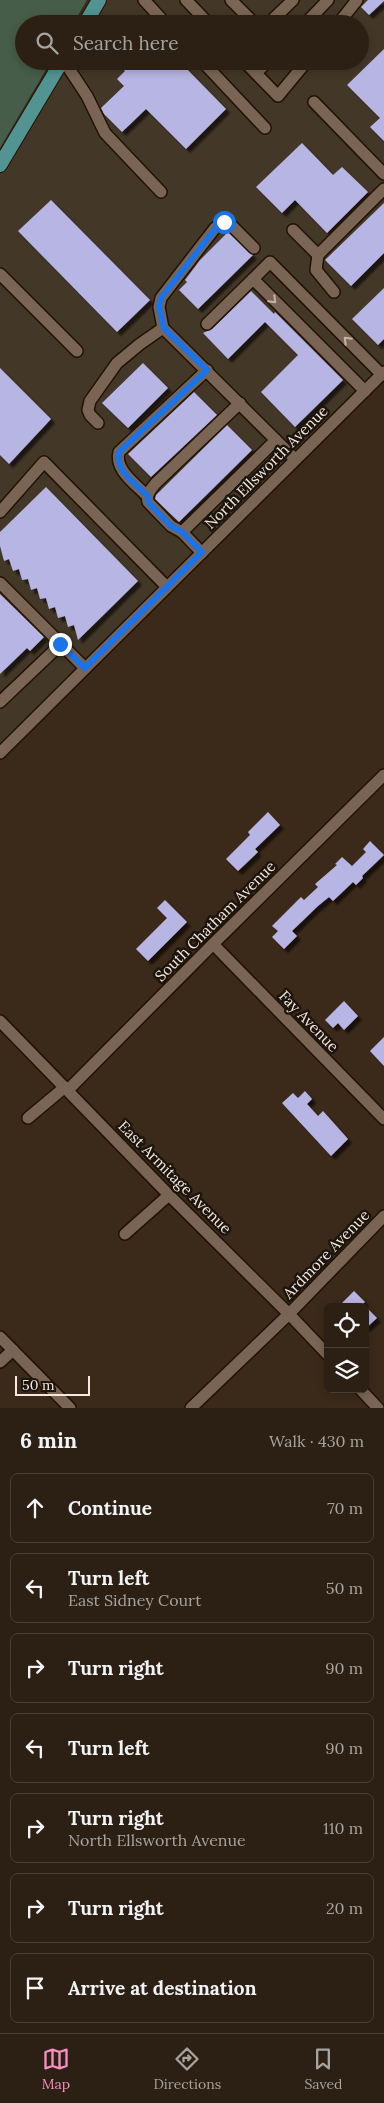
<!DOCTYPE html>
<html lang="en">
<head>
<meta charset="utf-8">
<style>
	body { margin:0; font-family:Lora,serif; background:#34281d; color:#f1f3f6 }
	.controls { position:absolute; right:15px; bottom:15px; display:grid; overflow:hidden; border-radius:8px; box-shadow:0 2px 8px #0003 }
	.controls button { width:45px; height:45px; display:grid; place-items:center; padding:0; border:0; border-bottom:1px solid #483e34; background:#2c2014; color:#f1f3f6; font:25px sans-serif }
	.scale { position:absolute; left:15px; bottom:12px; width:75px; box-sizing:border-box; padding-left:5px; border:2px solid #f5e9df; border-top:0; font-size:14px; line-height:18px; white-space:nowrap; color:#f5e9df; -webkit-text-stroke:4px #1c140d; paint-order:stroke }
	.stop { position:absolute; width:15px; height:15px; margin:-11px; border:4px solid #1a73e8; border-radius:50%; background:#fff }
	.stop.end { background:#1a73e8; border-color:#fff; box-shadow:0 1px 5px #0008 }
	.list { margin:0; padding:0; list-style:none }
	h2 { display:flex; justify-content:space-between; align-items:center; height:65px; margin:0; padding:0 20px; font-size:21px }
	h2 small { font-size:16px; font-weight:400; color:#a6a3a0 }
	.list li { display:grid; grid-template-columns:32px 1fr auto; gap:15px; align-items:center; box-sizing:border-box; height:70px; margin:0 10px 10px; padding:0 10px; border:1px solid #483e34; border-radius:8px }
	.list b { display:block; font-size:19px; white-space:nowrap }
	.list p { margin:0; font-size:16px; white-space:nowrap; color:#a6a3a0 }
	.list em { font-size:16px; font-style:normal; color:#a6a3a0 }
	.icon { flex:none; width:28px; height:28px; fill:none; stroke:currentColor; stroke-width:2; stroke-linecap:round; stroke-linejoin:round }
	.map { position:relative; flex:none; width:384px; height:1408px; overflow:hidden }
	.search { position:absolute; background:#2c2014; box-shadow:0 2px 8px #0003; left:15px; right:15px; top:15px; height:55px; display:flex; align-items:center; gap:12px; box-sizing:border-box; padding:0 18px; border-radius:28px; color:#a6a3a0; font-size:19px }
	.sheet { height:625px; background:#2c2014 }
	nav { display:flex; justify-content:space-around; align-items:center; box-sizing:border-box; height:70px; border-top:1px solid #483e34; background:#2c2014; font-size:14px; color:#a6a3a0 }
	nav a { display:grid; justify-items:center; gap:2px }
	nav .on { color:#fb8fc5 }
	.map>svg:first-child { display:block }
</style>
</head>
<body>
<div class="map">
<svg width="384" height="1408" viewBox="0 0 384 1408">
	<defs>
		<filter id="shadow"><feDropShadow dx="4" dy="4" stdDeviation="1" flood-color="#0009"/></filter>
	</defs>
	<rect width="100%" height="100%" fill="#3b2a1a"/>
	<!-- commercial -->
	<path fill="#433728" d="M105,0h279v367l-384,379v-578l67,-107h293v-37h-270z"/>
	<!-- green -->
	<path fill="#465d49" d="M0,0h87l-14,24h-49v37h27l-51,87z"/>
	<!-- building -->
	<g fill="#b7b5e3" filter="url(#shadow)">
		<path d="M368,0h16v1l-15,14 -8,-8z"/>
		<path d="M384,49v92l-14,-14 10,-9 -33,-33z"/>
		<path d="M116,61h63l47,48 -40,40 -40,-40 -24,23 -18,-18 -3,-6 23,-22 -7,-7 8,-8z"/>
		<path d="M302,143l31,32 9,-8 26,25 -41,41 -32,-33 -13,13 -26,-26z"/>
		<path d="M51,200l99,100 -33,32 -99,-101z"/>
		<path d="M384,203v50l-33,33 -26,-26z"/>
		<path d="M228,232l25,23 -55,54 -19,-19 8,-8 -2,-2 15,-20z"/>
		<path d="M384,288v51l-6,6 -26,-26z"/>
		<path d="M251,291l23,23 1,-2 68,68 -48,47 -34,-35 37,-37 -33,-33 -37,37 -25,-26 9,-4z"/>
		<path d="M143,363l25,25 -40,40 -26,-25z"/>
		<path d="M0,368l51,51 -42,45 -9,-9z"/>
		<path d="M194,392l23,23 -66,62 -23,-23z"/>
		<path d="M227,425l25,25 -73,72 -24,-23 1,-4z"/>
		<path d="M46,487l92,94 -60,59 -4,-15 -6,2 -3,-11 -7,2 -3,-11 -6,2 -3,-11 -6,1 -3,-11 -6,2 -3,-11 -6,1 -3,-11 -6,2 -4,-12 -5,2 -4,-15v-14z"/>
		<path d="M0,594l44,43 -14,14 -3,-3 -27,26z"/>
		<path d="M268,812l12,13 -25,24 3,3 -20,19 -12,-12 24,-24 -2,-3z"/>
		<path d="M370,841l14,14 -22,21 1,2 -7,7 -3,-3 -20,19 -4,-4 -11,9 -26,25 5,5 -13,13 -12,-12 6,-6 -6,-5 29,-29 3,3 14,-13 -3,-3 22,-19 -2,-1 7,-7 10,9 14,-14 -3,-3z"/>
		<path d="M165,900l22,22 -39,39 -12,-12 31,-31 -10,-10z"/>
		<path d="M344,1001l14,15 -14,14 -6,-7 -5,5 -8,-8z"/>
		<path d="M384,1037v29l-14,-15z"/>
		<path d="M305,1091l7,8 -5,5 11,12 5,-5 25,28 -17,17 -49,-53 11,-10 5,5z"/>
		<path d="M354,1291l11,11 -6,5h-21z"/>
		<path d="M365,1306l12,12 -12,11z"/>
	</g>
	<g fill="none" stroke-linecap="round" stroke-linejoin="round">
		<defs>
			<g id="minor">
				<path d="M144,0l22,24"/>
				<path d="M186,0l23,24"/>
				<path d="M231,0l24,24"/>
				<path d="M268,24l25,-24"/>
				<path d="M305,24l23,-24"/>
				<path d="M338,24l19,-24"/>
				<path d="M64,61l23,35 18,37 56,59"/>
				<path d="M202,61l63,67"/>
				<path d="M244,61l34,35 29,-35"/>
				<path d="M256,73l12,-12"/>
				<path d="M314,102l70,72"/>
				<path d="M293,230l25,25 66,-66"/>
				<path d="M318,255l-2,15 18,22"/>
				<path d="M0,274l77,77"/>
				<path d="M207,324l46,-45"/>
				<path d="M163,328l132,131"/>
				<path d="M163,328l-4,-21 2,-9 54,-70 9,-6h4l26,26"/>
				<path d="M365,391l-112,-112 17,-17 112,113"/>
				<path d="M98,423l-8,-8 -2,-5 2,-9 27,-38 23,-19 23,-16"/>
				<path d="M147,496c-11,-12 -33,-26 -28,-44l88,-82"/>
				<path d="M0,512l44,-50 123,125"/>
				<path d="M182,532l-11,-6 -23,-24c-2,-8 3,-13 8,-19l84,-80"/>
				<path d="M202,553l-20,-21 94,-92"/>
				<path d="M0,583l85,85"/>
				<path d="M0,702l61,-58"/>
				<path d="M0,753l384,-381"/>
				<path d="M213,944l171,175"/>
				<path d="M0,1021l169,174 120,119 39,41"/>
				<path d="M68,1090l145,-146 171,-169"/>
				<path d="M28,1118l37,-31"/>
				<path d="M125,1234l44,-39"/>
				<path d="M0,1337l70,71"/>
				<path d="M0,1362l13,-12"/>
				<path d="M360,1389l18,19"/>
				<path d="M191,1408l98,-94 95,-98"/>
			</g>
			<g id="major">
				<path d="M85,24l14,-24"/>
				<path d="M0,165l62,-104"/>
			</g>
		</defs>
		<!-- minor casing -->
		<use href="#minor" stroke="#221204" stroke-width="14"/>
		<!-- major casing -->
		<use href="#major" stroke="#221204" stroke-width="16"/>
		<!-- minor -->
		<use href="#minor" stroke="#7a6554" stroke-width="11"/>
		<!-- major -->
		<use href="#major" stroke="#529491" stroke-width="14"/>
	</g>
	<!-- one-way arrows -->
	<defs><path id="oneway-chevron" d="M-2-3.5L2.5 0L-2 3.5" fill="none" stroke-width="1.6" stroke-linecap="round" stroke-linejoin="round" transform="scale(1.25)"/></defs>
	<g stroke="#c4b4a7">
		<use href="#oneway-chevron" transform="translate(273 300) rotate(45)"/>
		<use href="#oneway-chevron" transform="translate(347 340) rotate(-135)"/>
	</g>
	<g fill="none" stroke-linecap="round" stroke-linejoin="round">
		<!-- route -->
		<path stroke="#1a73e8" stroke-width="6" d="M60,644l25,24 117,-116 -20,-20 -11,-6 -23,-24v-6c-12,-12 -34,-26 -29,-44l88,-82 -43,-42 -5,-21 2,-9 55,-70 8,-6"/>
	</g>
	<g text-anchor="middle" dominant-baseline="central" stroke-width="5" stroke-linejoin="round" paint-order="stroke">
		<!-- street labels -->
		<g font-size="15" fill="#f5e9df" stroke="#1c140d">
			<text transform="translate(266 467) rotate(-45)">North Ellsworth Avenue</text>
			<text transform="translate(215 921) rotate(-45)">South Chatham Avenue</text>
			<text transform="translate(309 1021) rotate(46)">Fay Avenue</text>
			<text transform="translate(175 1177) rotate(45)">East Armitage Avenue</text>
			<text transform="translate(326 1254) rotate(-46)">Ardmore Avenue</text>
		</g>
	</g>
</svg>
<div class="controls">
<button><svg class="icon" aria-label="locate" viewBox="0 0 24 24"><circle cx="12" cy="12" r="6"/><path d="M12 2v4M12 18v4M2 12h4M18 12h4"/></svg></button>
<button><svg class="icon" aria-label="layers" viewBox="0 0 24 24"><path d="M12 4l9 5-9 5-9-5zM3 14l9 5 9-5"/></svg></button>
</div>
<div class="scale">50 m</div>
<div class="stop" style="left:224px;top:222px"></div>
<div class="stop end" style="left:60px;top:644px"></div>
<div class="search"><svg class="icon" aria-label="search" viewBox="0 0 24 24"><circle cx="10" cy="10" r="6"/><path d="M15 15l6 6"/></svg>Search here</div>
</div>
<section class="sheet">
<h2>6 min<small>Walk · 430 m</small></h2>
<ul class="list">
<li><svg class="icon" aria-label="ahead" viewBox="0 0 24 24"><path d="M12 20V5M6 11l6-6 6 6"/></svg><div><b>Continue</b></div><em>70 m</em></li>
<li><svg class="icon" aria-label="left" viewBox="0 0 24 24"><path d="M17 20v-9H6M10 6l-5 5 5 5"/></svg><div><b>Turn left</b><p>East Sidney Court</p></div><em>50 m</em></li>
<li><svg class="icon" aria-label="right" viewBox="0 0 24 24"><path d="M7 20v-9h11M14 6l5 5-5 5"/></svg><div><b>Turn right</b></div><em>90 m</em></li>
<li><svg class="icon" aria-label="left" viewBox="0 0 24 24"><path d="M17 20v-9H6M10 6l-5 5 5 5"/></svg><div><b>Turn left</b></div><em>90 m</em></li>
<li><svg class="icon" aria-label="right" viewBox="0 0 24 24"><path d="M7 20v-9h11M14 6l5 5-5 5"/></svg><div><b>Turn right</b><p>North Ellsworth Avenue</p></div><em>110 m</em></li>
<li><svg class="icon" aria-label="right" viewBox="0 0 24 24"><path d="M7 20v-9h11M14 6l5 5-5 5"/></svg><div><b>Turn right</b></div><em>20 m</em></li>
<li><svg class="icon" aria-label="arrive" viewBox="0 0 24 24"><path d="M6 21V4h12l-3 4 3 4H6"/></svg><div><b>Arrive at destination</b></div></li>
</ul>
</section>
<nav>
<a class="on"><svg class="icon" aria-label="map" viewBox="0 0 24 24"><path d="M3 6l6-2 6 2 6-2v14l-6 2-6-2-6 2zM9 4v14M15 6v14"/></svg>Map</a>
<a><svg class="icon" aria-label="directions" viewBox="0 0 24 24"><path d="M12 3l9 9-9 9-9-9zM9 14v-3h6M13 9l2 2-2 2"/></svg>Directions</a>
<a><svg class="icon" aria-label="saved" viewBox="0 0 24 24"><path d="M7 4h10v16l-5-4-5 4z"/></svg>Saved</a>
</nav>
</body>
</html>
